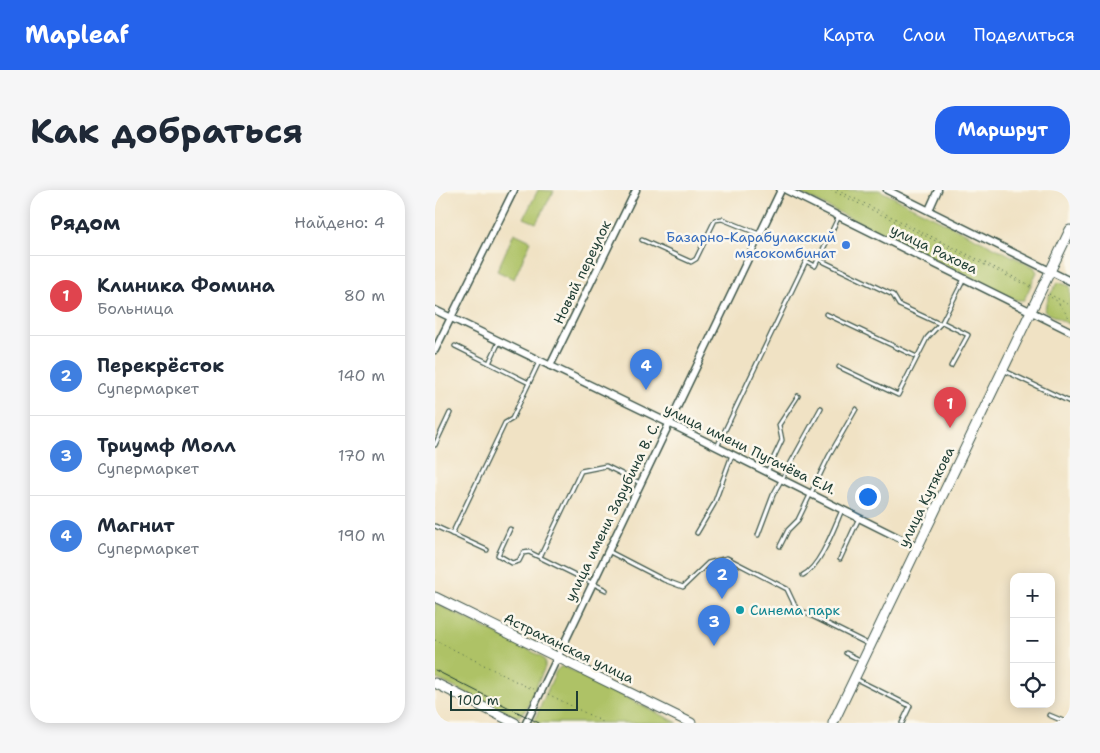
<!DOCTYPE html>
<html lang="ru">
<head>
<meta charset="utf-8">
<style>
	body { margin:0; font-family:"Shantell Sans",sans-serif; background:#f6f6f7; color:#1f2937 }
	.controls { position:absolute; right:15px; bottom:15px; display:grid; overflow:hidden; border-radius:10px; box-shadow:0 2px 12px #0003 }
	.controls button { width:45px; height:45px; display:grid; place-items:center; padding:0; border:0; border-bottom:1px solid #e0e1e3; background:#fff; color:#1f2937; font:25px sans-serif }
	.scale { position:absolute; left:15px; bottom:12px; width:128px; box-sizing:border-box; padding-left:5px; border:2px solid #1f3d34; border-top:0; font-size:14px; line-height:18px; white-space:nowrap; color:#1f3d34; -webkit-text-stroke:4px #fbf7ec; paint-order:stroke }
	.you { position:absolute; left:432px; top:306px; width:18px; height:18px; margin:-12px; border:4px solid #fff; border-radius:50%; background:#1a73e8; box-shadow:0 0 0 8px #1a73e833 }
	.badge { display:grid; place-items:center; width:32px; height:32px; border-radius:50%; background:#2563eb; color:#fff; font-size:16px; font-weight:700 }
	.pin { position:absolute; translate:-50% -41px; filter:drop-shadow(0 1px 2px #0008) }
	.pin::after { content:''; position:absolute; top:26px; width:18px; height:15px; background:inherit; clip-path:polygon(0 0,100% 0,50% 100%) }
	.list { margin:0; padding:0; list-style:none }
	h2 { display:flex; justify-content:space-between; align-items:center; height:65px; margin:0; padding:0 20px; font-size:21px }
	h2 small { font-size:16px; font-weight:400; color:#747a83 }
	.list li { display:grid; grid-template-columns:32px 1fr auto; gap:15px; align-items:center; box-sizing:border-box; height:80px; padding:0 20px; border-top:1px solid #e0e1e3 }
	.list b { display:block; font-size:19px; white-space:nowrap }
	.list p { margin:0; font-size:16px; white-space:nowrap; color:#747a83 }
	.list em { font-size:16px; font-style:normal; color:#747a83 }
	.icon { flex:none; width:28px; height:28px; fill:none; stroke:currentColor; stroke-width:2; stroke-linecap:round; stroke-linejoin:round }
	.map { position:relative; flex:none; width:635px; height:533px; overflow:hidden; border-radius:20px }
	header { display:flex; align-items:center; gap:30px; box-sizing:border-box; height:70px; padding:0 25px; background:#2563eb; color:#fff }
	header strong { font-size:24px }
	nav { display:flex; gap:28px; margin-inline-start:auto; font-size:18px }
	.intro { display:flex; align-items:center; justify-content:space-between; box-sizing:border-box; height:120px; padding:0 30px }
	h1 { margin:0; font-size:35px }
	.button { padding:12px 22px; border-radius:20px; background:#2563eb; color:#fff; font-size:18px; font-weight:700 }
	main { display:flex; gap:30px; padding:0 30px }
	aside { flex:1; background:#fff; border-radius:20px; box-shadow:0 2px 12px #0003 }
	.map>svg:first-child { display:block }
</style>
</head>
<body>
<header>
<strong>Mapleaf</strong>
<nav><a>Карта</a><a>Слои</a><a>Поделиться</a></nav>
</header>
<div class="intro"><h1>Как добраться</h1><a class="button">Маршрут</a></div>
<main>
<aside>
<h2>Рядом<small>Найдено: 4</small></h2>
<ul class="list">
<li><span class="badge" style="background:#e0444e">1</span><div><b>Клиника Фомина</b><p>Больница</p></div><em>80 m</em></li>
<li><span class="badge" style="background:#3f7fe0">2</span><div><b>Перекрёсток</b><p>Супермаркет</p></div><em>140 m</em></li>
<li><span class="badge" style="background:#3f7fe0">3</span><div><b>Триумф Молл</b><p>Супермаркет</p></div><em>170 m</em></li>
<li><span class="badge" style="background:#3f7fe0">4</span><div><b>Магнит</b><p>Супермаркет</p></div><em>190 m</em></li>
</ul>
</aside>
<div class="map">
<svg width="635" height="533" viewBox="0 0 635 533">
	<rect width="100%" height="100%" fill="#fbf7ec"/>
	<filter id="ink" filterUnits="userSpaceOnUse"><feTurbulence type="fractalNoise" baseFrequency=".02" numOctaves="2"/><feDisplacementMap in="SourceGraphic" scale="10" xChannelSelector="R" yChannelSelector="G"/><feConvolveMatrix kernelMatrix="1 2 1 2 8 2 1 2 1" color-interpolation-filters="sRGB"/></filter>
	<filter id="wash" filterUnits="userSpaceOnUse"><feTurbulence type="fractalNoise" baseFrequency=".0096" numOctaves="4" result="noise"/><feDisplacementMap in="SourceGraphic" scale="20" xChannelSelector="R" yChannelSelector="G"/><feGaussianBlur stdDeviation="1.12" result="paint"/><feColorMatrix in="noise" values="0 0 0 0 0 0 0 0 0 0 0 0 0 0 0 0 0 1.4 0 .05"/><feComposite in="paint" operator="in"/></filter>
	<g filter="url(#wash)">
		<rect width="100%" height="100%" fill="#f0e2c4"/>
		<!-- park -->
		<g fill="#aec266" stroke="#66804d">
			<path d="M103,0l16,1 -18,32 -12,-5z"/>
			<path d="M359,0h85l155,77 3,5 -13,28h-8z"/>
			<path d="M79,43l17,8 -17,38 -17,-8z"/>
			<path d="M623,92l12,4v39l-26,-14 5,-15z"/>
			<path d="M0,413l106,53 4,5v6l-19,42 -6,7h-9l-76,-38z"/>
			<path d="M125,477h5l113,56h-145l23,-52z"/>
		</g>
	</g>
	<g filter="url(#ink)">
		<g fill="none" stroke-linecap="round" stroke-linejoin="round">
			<defs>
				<g id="service">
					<path d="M207,50l49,22 5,-3 19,-39 7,-1 37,15"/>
					<path d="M383,69l75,36 6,10 41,19"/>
					<path d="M391,124l91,43"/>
					<path d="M507,132l26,13 -17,31"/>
					<path d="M20,156l74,37"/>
					<path d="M54,173l10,-21"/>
					<path d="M404,177l59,28 29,-57 15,-16 22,-43"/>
					<path d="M570,181l65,31"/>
					<path d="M0,255l15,-32"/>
					<path d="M282,257l89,-186 9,5 24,-50"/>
					<path d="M332,282l15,-32 -3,-15 19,-29"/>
					<path d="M0,336l52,24"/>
					<path d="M75,339l-12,26 14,8 7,-2 4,-8 6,-1 77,38"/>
					<path d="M262,343l17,-29 18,-49"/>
					<path d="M17,344l53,-111 7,-4 27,-57"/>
					<path d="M323,345l15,-40 48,-87"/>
					<path d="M345,356l8,-16 10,-10 31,-64 27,-47"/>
					<path d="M173,361l56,29 19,7 25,-24 19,-5 60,31 9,19 74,37"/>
					<path d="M105,367l41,-86 25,-5 34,17"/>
					<path d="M405,369l19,-41"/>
					<path d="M368,385c17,-8 31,-47 39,-65"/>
					<path d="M411,463l16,8"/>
					<path d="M421,489l54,27 -8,17"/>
					<path d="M614,525l19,8"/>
				</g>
				<g id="minor">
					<path d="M351,0l284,141"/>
					<path d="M452,0l183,91"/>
					<path d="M494,20l9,-20"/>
					<path d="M0,120l246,119 236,118"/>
					<path d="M0,160l79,-160"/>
					<path d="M115,176l86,-176"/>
					<path d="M91,533l255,-533"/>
				</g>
				<path id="tertiary" d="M398,533l237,-493"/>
				<g id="secondary">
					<path d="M0,407l256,126"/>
					<path d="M0,493l80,40"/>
				</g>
			</defs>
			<!-- service casing -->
			<use href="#service" stroke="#3e564a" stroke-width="5.5"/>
			<!-- minor casing -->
			<use href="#minor" stroke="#3e564a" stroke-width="9"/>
			<!-- tertiary casing -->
			<use href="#tertiary" stroke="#3e564a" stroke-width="11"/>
			<!-- secondary casing -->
			<use href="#secondary" stroke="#3e564a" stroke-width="11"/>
			<!-- path -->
			<g stroke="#3e564a" stroke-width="1" stroke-dasharray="1 4" stroke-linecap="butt">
				<path d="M396,0l201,98"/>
				<path d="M402,0l197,97"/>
				<path d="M614,104l21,11"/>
				<path d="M612,105l10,6 13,18"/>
				<path d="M0,450l92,47 7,2"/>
				<path d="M113,504l57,29"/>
			</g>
			<!-- service -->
			<use href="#service" stroke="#fff" stroke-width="3"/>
			<!-- minor -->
			<use href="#minor" stroke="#fff" stroke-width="6"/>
			<!-- tertiary -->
			<use href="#tertiary" stroke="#fff" stroke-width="9"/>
			<!-- secondary -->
			<use href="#secondary" stroke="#fff" stroke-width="9"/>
			<!-- tram -->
			<path stroke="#1f3d34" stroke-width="1" d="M0,480l104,53"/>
		</g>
	</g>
	<!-- markers -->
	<circle fill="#3f7fe0" stroke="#fbf7ec" stroke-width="2" cx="411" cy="55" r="5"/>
	<circle fill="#0f9aa8" stroke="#fbf7ec" stroke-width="2" cx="305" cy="420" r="5"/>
	<g text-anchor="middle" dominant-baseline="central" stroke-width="5" stroke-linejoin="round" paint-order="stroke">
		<!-- shop labels -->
		<g font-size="14" fill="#366cbe" stroke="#fbf7ec" text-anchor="end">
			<text x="401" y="47">Базарно-Карабулакский<tspan x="401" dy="16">мясокомбинат</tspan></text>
		</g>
		<!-- street labels -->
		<g font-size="14" fill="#1f3d34" stroke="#fbf7ec">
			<text transform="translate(499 59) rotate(26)">улица Рахова</text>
			<text transform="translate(147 82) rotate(-64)">Новый переулок</text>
			<text transform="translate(315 259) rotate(26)">улица имени Пугачёва Е.И.</text>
			<text transform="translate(491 307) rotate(-64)">улица Кутякова</text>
			<text transform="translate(177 322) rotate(-64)">улица имени Зарубина В. С.</text>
			<text transform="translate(134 458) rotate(26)">Астраханская улица</text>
		</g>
		<!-- culture labels -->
		<g font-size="14" fill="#0d838f" stroke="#fbf7ec" text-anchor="start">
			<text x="315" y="420">Синема парк</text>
		</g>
	</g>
</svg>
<div class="controls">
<button>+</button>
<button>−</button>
<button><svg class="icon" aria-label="locate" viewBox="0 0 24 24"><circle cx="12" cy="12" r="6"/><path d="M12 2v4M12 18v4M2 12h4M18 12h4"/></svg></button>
</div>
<div class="scale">100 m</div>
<div class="you"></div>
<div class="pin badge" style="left:515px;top:238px;background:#e0444e">1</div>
<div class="pin badge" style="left:287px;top:409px;background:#3f7fe0">2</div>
<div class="pin badge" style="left:279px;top:456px;background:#3f7fe0">3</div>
<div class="pin badge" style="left:211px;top:200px;background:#3f7fe0">4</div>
</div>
</main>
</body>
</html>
